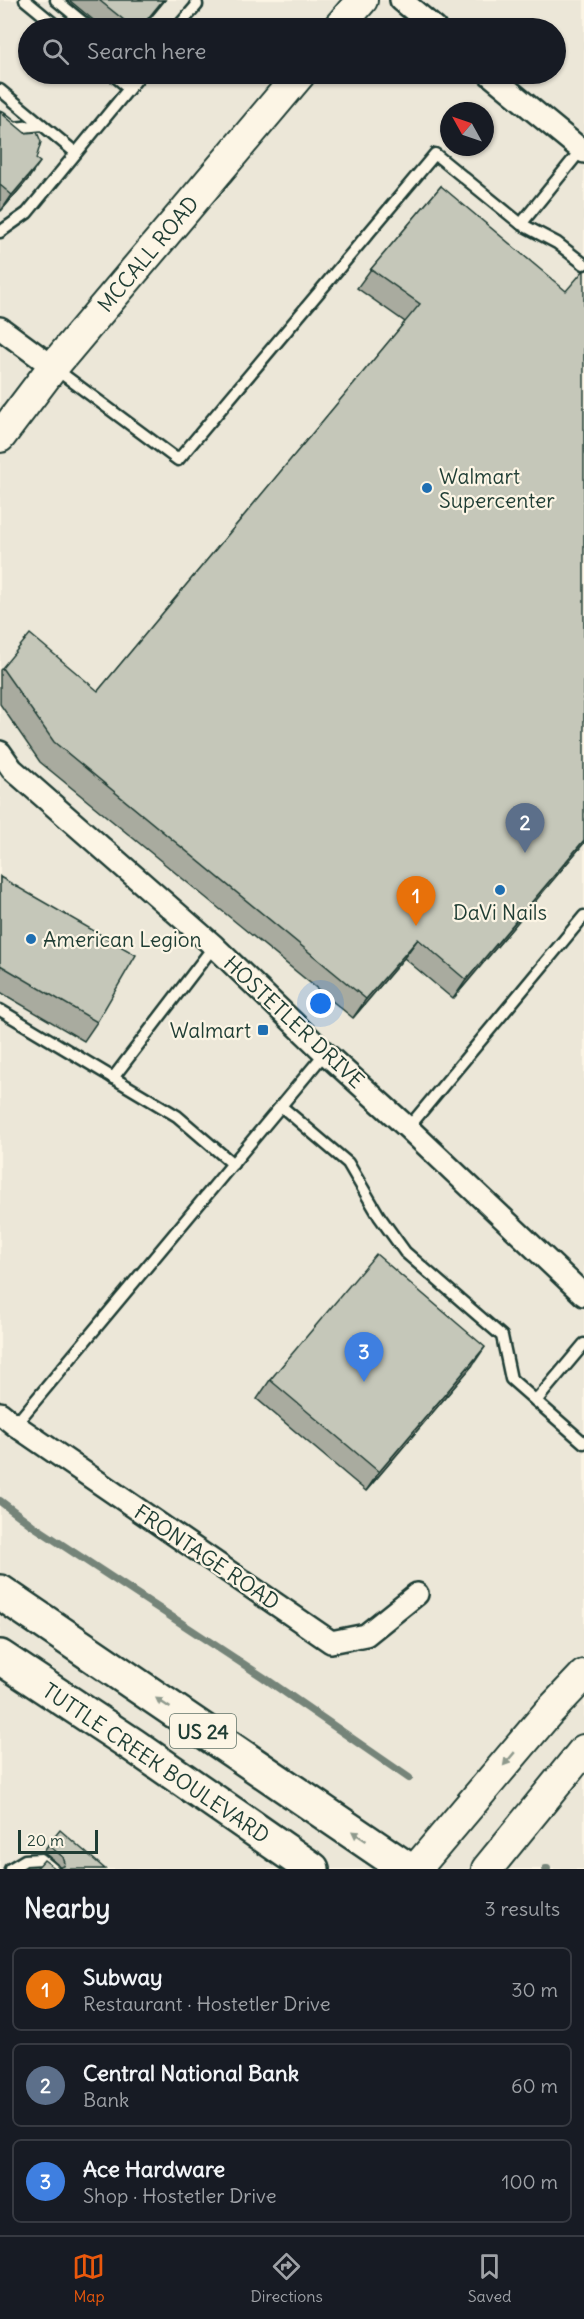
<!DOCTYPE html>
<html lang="en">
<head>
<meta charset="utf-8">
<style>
	body { margin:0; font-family:Delius,sans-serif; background:#20242c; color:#f1f3f6 }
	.compass { position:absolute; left:440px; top:102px; width:54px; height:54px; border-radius:50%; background:#171b24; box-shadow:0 2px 4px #0004; rotate:310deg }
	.scale { position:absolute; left:18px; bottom:15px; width:80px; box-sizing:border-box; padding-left:6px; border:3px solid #1f3d34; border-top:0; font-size:16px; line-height:21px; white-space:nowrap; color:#1f3d34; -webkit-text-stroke:4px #fcf5e5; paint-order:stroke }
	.you { position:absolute; left:321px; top:1004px; width:21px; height:21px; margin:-15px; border:4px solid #fff; border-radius:50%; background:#1a73e8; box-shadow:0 0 0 9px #1a73e833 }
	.badge { display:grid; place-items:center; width:39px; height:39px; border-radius:50%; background:#ea580c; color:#fff; font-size:20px; font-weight:700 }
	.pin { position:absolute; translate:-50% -50px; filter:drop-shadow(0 2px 3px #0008) }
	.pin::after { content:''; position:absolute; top:32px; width:21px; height:18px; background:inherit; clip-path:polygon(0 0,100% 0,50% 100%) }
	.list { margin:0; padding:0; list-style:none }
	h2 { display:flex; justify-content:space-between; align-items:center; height:78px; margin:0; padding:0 24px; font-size:26px }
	h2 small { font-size:20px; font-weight:400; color:#9ea1a6 }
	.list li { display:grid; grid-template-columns:39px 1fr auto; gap:18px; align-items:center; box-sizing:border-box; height:84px; margin:0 12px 12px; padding:0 12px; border:2px solid #363941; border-radius:9px }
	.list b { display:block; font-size:22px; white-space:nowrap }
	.list p { margin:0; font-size:20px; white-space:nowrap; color:#9ea1a6 }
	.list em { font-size:20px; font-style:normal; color:#9ea1a6 }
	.icon { flex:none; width:33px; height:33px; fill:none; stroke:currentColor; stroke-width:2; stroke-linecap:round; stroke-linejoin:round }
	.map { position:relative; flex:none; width:584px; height:1869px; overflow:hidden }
	.search { position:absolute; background:#171b24; box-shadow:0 2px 4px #0004; left:18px; right:18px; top:18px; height:66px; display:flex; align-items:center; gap:15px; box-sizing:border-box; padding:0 21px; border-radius:33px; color:#9ea1a6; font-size:22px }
	.sheet { height:366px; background:#171b24 }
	nav { display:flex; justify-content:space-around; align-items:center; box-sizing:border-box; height:84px; border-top:2px solid #363941; background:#171b24; font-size:16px; color:#9ea1a6 }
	nav a { display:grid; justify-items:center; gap:3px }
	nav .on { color:#ea580c }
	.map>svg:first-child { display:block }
</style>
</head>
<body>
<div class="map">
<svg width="584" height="1869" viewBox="0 0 584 1869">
	<rect width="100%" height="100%" fill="#fcf5e5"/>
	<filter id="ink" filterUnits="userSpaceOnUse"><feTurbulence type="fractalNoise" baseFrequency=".0167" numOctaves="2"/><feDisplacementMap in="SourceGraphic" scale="12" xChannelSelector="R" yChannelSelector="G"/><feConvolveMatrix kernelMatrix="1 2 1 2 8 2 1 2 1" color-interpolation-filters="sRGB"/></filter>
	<g filter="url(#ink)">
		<!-- built -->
		<path fill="#ece7d8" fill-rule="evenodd" d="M0,0h584v1869h-584zM28,28h528v46h-528zM449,111h36v36h-36z"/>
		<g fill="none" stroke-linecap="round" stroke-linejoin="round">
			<!-- stream -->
			<g stroke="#758479" stroke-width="8">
				<path d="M0,1501l32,24 231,152 146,101"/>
				<path d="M546,1869h1"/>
			</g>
			<defs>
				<g id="lane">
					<path d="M25,0l34,28"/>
					<path d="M56,0l34,28"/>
					<path d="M177,28l20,-23 -1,-5"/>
					<path d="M112,74l17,14"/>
					<path d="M0,90l76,63"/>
					<path d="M0,117l14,11 28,-3"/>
					<path d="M521,224l60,-74"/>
					<path d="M0,232l27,-19 114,-139"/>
					<path d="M53,367l125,93 257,-306 86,70 36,19 27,21"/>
					<path d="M0,1010l177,106 56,48"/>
					<path d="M113,1078l101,-132"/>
					<path d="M281,1106l67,57 31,53 26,36 97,84 9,43 73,64"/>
					<path d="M408,1128l176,-212"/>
					<path d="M536,1401l48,-57"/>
					<path d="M15,1425l310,-372"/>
					<path d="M10,1869l15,-9 16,-1 12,10"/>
				</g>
				<g id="street">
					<path d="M401,0l34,28"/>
					<path d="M489,74l95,78"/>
					<path d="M0,328l53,39"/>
					<path d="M0,752l12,17 202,177 111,107 83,75 176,167"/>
					<path d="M0,1413l15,12 316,217 35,-7 51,-41"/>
				</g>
				<g id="secondary">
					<path d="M338,28l24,-28"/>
					<path d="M0,437l53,-70 247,-293"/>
					<path d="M416,1869l131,-155 37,-39"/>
					<path d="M487,1869l97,-119"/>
				</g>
				<g id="highway">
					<path d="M0,1592l407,277"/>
					<path d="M0,1657l133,88 179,124"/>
				</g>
			</defs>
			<!-- lane casing -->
			<use href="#lane" stroke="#1f3d34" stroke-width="15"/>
			<!-- street casing -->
			<use href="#street" stroke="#1f3d34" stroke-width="26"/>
			<!-- secondary casing -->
			<use href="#secondary" stroke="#1f3d34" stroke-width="34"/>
			<!-- highway casing -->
			<use href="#highway" stroke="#1f3d34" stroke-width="38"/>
			<!-- lane -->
			<use href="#lane" stroke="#fcf5e5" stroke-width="10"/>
			<!-- street -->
			<use href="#street" stroke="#fcf5e5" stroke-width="21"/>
			<!-- secondary -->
			<use href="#secondary" stroke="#fcf5e5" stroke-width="30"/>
			<!-- highway -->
			<use href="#highway" stroke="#fcf5e5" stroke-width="33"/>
		</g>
		<!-- wall -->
		<g fill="#a9ab9f" stroke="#1f3d34" stroke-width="1.5">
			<path d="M69,0h96l-23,28h-39z"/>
			<path d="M0,112l29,66 -28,33 -1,-1z"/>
			<path d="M441,186l143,657 -131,156 -49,-41 -51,60 -313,-256 -40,-58v-34l2,-2 96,23 307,-369 -48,-34 14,-19z"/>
			<path d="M0,877l97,145 -13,19 -84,-49z"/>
			<path d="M472,1366l-106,125 -109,-92 13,-19z"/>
			<path d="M48,1845l57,24 -45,-1 -2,-4 -15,-12z"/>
		</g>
		<!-- shaded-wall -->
		<g fill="#8a8b82" stroke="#1f3d34" stroke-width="1.5">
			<path d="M163,0h2l-23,28h-2z"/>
			<path d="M40,162l-11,16 -28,33 11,-16z"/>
			<path d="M584,840v3l-131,156 13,-19z"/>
			<path d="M418,939l-14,19 -51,60 13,-19z"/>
			<path d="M485,1347l-13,19 -106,125 13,-19z"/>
		</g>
		<!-- building -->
		<g fill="#c5c7b9" stroke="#1f3d34" stroke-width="1.5">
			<path d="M99,0h64l-23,28h-6z"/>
			<path d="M0,112l25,21 12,-1 4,10 -5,17 4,3 -28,33 -12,-10z"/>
			<path d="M441,186l125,105 18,-21v570l-118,140 -48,-41 -52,60 -312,-257 -52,-74 28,-34 68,57 322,-387 -49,-35z"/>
			<path d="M0,877l136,78 -39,67 -97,-57z"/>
			<path d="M376,1254l109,93 -106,125 -109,-92z"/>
			<path d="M60,1830l45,39h-49l8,-3 1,-3 -2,-6 -15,-12z"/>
			<path d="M44,1860l12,9h-20z"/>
		</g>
		<!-- one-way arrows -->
		<defs><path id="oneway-solid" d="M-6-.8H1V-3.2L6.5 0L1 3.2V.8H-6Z" transform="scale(1.5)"/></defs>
		<g fill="#8e998c">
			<use href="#oneway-solid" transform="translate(163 1703) rotate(-146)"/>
			<use href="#oneway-solid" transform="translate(509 1759) rotate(130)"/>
			<use href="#oneway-solid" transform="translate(359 1836) rotate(-146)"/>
		</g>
	</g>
	<!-- markers -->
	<g fill="#1f6fb2" stroke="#fcf5e5" stroke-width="2">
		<circle cx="427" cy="488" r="6"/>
		<circle cx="500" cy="890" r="6"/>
		<circle cx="31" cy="939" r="6"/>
		<rect x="257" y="1024" width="12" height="12" rx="3"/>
	</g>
	<g text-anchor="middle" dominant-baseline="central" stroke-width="4.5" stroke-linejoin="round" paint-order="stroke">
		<!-- shield labels -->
		<rect fill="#fcf5e5" stroke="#617469" stroke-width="1.5" x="170" y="1714" width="66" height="34" rx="4.5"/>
		<g font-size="20" font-weight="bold" fill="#1f3d34">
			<text x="203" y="1731">US 24</text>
		</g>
		<!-- street labels -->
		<g font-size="21" fill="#1f3d34" stroke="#fcf5e5">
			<text transform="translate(148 254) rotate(-50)">MCCALL ROAD</text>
			<text transform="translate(294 1022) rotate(43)">HOSTETLER DRIVE</text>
			<text transform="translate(207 1557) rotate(34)">FRONTAGE ROAD</text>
			<text transform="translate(156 1763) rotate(34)">TUTTLE CREEK BOULEVARD</text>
		</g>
		<!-- poi labels -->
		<g font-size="21" fill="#1f3d34" stroke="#fcf5e5" text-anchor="start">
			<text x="439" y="476">Walmart<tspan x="439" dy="24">Supercenter</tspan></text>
			<text x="500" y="912" text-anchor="middle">DaVi Nails</text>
			<text x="43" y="939">American Legion</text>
			<text x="251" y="1030" text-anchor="end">Walmart</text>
		</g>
	</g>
</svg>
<svg class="compass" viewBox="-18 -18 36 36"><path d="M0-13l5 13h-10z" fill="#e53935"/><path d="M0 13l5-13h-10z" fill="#9ea1a6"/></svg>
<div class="scale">20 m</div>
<div class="you"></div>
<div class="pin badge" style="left:416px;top:926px;background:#e8710a">1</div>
<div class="pin badge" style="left:525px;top:853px;background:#5c6f8a">2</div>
<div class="pin badge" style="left:364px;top:1382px;background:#3f7fe0">3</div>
<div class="search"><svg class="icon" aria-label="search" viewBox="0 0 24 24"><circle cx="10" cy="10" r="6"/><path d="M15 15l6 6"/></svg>Search here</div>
</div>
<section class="sheet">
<h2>Nearby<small>3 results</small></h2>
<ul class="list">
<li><span class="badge" style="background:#e8710a">1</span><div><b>Subway</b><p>Restaurant · Hostetler Drive</p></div><em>30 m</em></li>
<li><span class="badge" style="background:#5c6f8a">2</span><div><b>Central National Bank</b><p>Bank</p></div><em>60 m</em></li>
<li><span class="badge" style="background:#3f7fe0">3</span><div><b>Ace Hardware</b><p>Shop · Hostetler Drive</p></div><em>100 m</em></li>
</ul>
</section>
<nav>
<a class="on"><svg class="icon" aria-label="map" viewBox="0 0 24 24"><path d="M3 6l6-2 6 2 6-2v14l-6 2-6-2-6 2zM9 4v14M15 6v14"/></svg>Map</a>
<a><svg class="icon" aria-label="directions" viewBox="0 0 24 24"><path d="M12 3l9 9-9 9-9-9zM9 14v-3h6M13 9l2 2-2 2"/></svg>Directions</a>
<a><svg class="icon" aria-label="saved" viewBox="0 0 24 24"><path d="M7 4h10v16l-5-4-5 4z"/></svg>Saved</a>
</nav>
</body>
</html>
